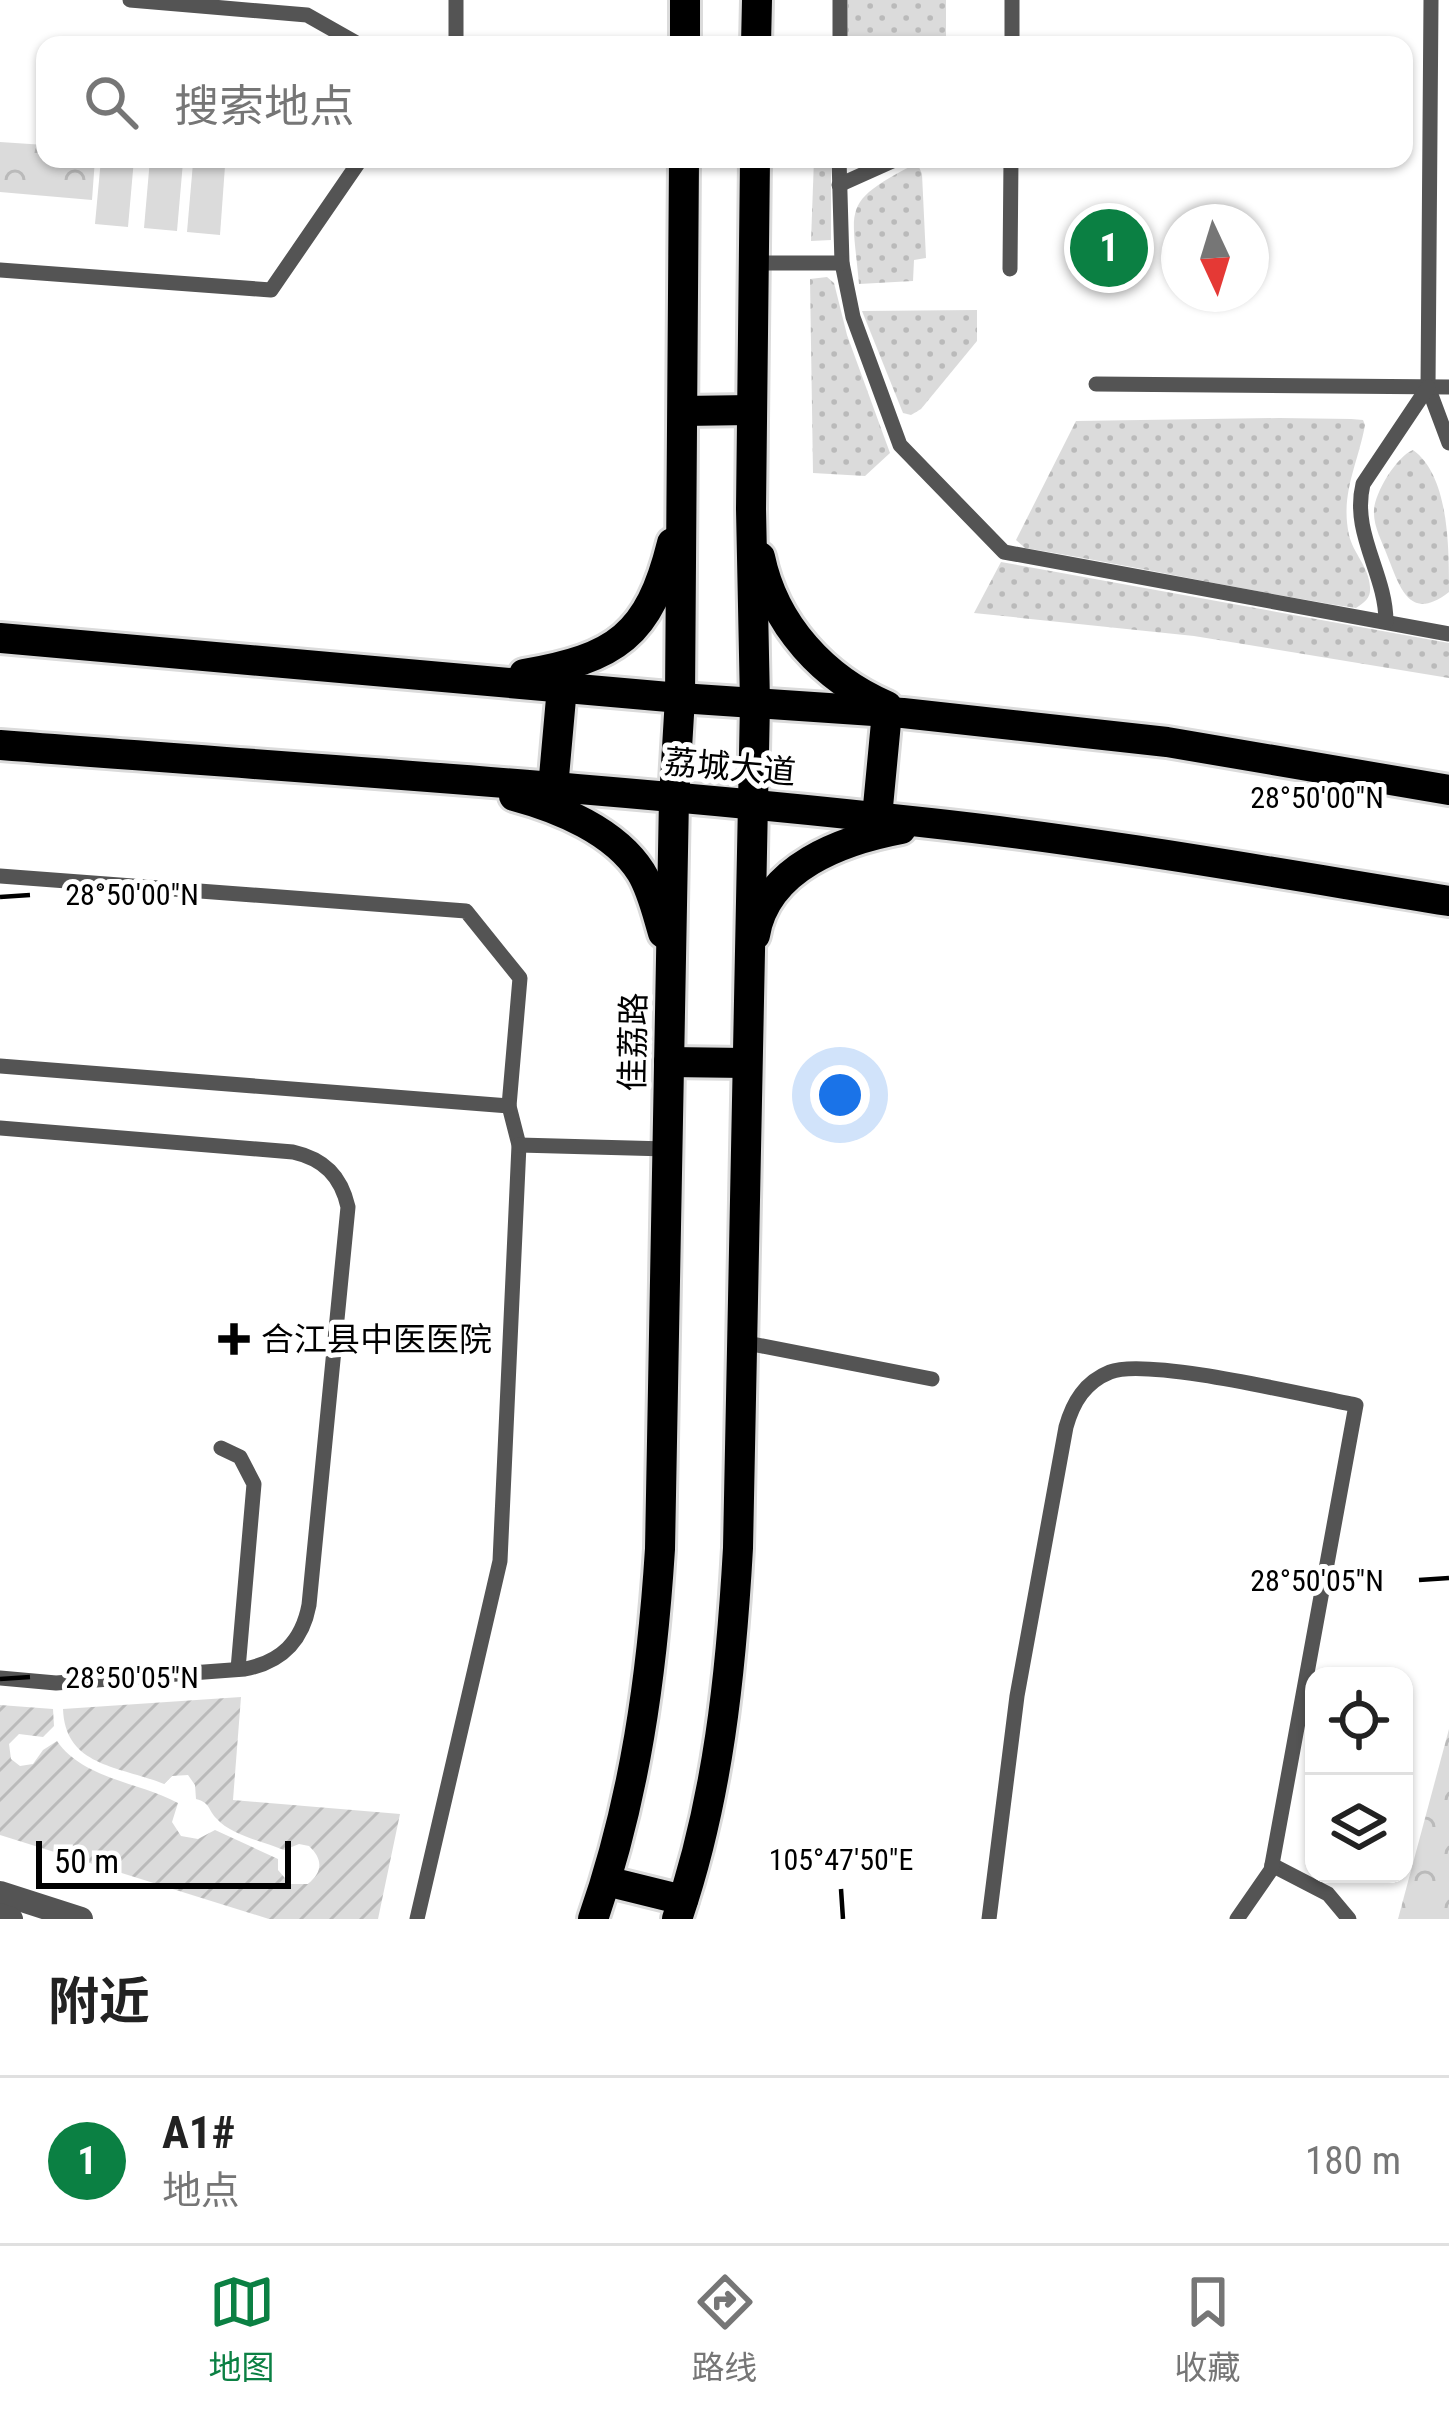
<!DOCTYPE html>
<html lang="zh">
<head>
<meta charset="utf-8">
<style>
	body { margin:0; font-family:"Roboto Condensed","Noto Sans SC",sans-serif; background:#f2f2f2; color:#222 }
	.controls { position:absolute; right:36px; bottom:36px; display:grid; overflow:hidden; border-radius:24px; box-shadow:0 3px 9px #0004 }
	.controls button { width:108px; height:108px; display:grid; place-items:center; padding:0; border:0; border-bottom:3px solid #e0e0e0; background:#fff; color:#222; font:60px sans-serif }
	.compass { position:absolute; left:1161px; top:204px; width:108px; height:108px; border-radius:50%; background:#fff; box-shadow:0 3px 9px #0004; rotate:176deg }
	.scale { position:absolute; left:36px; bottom:30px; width:255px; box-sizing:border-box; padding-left:12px; border:6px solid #000; border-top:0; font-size:33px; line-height:42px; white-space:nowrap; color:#000; -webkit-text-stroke:9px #fff; paint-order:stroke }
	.you { position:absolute; left:840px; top:1095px; width:42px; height:42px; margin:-30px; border:9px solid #fff; border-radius:50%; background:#1a73e8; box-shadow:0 0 0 18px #1a73e833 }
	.badge { display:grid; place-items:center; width:78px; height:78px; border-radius:50%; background:#0b8043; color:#fff; font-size:39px; font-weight:700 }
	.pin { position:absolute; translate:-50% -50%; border:6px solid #fff; box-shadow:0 3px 12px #0006 }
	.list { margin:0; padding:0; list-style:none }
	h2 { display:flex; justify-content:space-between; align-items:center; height:156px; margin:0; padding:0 48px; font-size:51px }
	h2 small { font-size:39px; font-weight:400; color:#767676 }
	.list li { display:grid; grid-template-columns:78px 1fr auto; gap:36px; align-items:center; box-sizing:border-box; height:168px; padding:0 48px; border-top:3px solid #e0e0e0 }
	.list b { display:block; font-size:45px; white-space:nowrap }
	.list p { margin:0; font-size:39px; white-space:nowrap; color:#767676 }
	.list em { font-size:39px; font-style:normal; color:#767676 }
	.icon { flex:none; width:66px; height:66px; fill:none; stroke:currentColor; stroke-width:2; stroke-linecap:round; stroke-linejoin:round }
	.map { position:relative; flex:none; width:1449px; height:1919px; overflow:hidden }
	.search { position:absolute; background:#fff; box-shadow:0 3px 9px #0004; left:36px; right:36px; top:36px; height:132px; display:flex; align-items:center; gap:30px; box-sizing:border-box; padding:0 42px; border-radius:24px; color:#767676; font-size:45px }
	.sheet { height:324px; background:#fff }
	nav { display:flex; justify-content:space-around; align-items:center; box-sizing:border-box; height:168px; border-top:3px solid #e0e0e0; background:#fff; font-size:33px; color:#767676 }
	nav a { display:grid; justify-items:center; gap:6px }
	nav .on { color:#0b8043 }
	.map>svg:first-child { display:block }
</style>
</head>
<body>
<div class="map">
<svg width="1449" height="1919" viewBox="0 0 1449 1919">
	<defs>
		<pattern id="grass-dots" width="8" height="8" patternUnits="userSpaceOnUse" patternTransform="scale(3)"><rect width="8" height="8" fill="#dbdbdb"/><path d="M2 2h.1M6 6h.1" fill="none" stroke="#bababa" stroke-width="1.8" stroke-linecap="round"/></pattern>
		<pattern id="forest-crowns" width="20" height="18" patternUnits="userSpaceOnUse" patternTransform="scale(3)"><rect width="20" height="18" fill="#dbdbdb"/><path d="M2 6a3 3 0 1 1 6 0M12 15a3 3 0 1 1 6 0" fill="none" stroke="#bababa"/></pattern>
		<pattern id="garden-furrows" width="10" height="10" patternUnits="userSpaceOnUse" patternTransform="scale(3)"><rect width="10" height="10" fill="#dbdbdb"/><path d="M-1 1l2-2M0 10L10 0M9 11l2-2" fill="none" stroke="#bababa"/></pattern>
	</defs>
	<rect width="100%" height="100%" fill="#fff"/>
	<!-- grass -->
	<g fill="url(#grass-dots)">
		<path d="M848,0h98v45h-99z"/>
		<path d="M814,159h17v81l-20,1z"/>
		<path d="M913,165l6,2 3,7 4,84 -12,2 -1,21 -54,3c-7,-78 -18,-81 54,-119z"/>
		<path d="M827,277l7,6 13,52 43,118 -25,23 -52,-3 -3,-194z"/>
		<path d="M977,310v31l-56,68 -10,6 -8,-2 -41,-102z"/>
		<path d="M1279,418l72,1 12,1 2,5c-7,39 -25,69 -16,110 4,18 20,32 21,52 1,11 -5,15 -14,21 -111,-17 -220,-42 -331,-60l-9,-8 60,-119z"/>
		<path d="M1413,450c36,26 36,96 36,142 -40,31 -49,-5 -62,-37 -5,-14 -14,-29 -13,-45 1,-18 23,-54 39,-60z"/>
		<path d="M1001,562l448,81v35l-255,-42 -220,-23z"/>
	</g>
	<!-- forest -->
	<g fill="url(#forest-crowns)">
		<path d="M0,142l45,3v14h50l-3,41 -92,-8z"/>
		<path d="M1449,1729v190h-51z"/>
	</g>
	<!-- garden -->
	<path fill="url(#garden-furrows)" d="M241,1697l-8,103 167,14 -22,105h-109l-269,-84v-130l53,4 1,17 -11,11 -24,-3 -10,10 2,15 9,7 13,-2 10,-14 14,-9c26,38 82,41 121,62l-6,19 9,14 17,3 17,-9 63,29v11l12,14h18c15,-12 15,-25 1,-38l-10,-2 -15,6c-20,-8 -53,-15 -67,-31 -10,-10 -6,-16 -21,-20l-1,-14 -7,-10 -16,1 -8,8c-44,-18 -99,-17 -101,-75z"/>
	<!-- pitch -->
	<g fill="#dbdbdb">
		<path d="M101,159h33l-6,68 -33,-3z"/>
		<path d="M150,159l33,3 -6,69 -33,-3z"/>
		<path d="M193,163l32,3 -5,69 -33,-3z"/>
	</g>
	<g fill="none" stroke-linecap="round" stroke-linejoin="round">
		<defs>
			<g id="primary">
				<path d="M685,45v-45"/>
				<path d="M756,45l1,-45"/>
				<path d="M683,411l68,-1"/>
				<path d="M760,557c14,68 64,122 127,149"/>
				<path d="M0,638l680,60 223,15 264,29 282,48"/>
				<path d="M524,674c92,-16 125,-38 148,-131"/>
				<path d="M0,745c310,24 621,43 930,78 174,19 346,50 519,78"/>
				<path d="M553,788l9,-101"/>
				<path d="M514,796c45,12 101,35 127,76 11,18 16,41 22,61"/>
				<path d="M877,817l10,-105"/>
				<path d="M755,935c11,-68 88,-95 146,-106"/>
				<path d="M669,1062l77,1"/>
				<path d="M606,1881l77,19"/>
				<path d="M593,1919c42,-120 59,-244 67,-370l14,-751 6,-100 4,-539"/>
				<path d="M677,1919c41,-119 54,-246 61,-371l17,-845 -4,-194 4,-350"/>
			</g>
		</defs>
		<!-- primary casing -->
		<use href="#primary" stroke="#dbdbdb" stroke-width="36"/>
		<!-- service -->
		<g stroke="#545454" stroke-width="15">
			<path d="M130,0l177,15 53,30"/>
			<path d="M1431,0l-3,387 21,56"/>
			<path d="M456,45v-45"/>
			<path d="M840,45v-45"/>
			<path d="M1012,45v-45"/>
			<path d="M839,159l3,104 11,54 47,128 104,107 445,82"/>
			<path d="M839,185l58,-26"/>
			<path d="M753,263h89"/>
			<path d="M1010,269l1,-110"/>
			<path d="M0,270l271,20 90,-131"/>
			<path d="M1096,384l353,3"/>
			<path d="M1386,622c0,-49 -35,-88 -23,-138l65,-97"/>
			<path d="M0,876l466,35 54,67 -11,128 10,39 -19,416 -83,358"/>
			<path d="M0,1066l509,40"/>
			<path d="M0,1128l293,24c31,7 48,24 55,55l-39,398c-7,37 -28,57 -64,64l-189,14 -56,-5"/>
			<path d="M519,1145l148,4"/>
			<path d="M742,1342l190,37"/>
			<path d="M221,1448l19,9 14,27 -16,185"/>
			<path d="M1272,1865l56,29 21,25"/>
			<path d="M989,1919l28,-223 49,-269c7,-25 19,-45 44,-55 37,-15 198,24 246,33l-85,465 -34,49"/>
		</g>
		<!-- tertiary -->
		<g stroke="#545454" stroke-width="24">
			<path d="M0,1893l81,26"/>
			<path d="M0,1915l11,4"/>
		</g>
		<!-- primary -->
		<use href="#primary" stroke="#000" stroke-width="30"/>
	</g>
	<!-- ticks -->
	<path fill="none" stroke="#000" stroke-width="4.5" d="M1419,797l30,-2M0,897l30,-2M1419,1580l30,-2M0,1679l30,-2M841,1889l2,30"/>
	<!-- markers -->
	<path fill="#000" stroke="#fff" stroke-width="4.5" d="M228 1321h12v12h12v12h-12v12h-12v-12h-12v-12h12z"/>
	<g text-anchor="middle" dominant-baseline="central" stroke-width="10" stroke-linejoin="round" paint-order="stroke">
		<!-- street labels -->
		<g font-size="33" fill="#000" stroke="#fff">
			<text transform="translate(730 767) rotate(5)">荔城大道</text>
			<text transform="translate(633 1042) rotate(-89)">佳荔路</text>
		</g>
		<!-- poi labels -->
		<g font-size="33" fill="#000" stroke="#fff" text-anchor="start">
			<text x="261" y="1339">合江县中医医院</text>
		</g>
	</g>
	<g font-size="30" text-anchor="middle" fill="#000" stroke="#fff" stroke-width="10" stroke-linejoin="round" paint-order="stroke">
		<text x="1317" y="808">28°50'00"N</text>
		<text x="132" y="905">28°50'00"N</text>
		<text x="1317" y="1591">28°50'05"N</text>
		<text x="132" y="1688">28°50'05"N</text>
		<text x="841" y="1870">105°47'50"E</text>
	</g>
</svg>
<div class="controls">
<button><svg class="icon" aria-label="locate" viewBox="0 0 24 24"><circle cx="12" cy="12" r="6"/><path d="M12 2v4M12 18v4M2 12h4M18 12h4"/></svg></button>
<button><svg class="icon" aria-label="layers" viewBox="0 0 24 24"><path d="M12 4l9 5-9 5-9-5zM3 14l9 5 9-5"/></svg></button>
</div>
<svg class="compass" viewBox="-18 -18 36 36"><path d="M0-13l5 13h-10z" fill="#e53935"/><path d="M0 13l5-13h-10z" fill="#767676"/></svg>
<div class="scale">50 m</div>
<div class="you"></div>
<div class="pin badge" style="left:1109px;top:248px">1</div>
<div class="search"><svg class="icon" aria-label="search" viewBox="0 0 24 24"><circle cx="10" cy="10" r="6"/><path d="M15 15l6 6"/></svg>搜索地点</div>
</div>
<section class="sheet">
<h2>附近<small></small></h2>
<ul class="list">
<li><span class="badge">1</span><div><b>A1#</b><p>地点</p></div><em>180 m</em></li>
</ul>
</section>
<nav>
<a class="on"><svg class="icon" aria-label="map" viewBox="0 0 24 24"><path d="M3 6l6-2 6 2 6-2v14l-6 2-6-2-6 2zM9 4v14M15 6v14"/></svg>地图</a>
<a><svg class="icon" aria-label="directions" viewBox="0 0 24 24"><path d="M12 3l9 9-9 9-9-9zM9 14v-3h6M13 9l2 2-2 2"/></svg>路线</a>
<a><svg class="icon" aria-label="saved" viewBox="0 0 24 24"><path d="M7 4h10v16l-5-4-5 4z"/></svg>收藏</a>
</nav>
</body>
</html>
